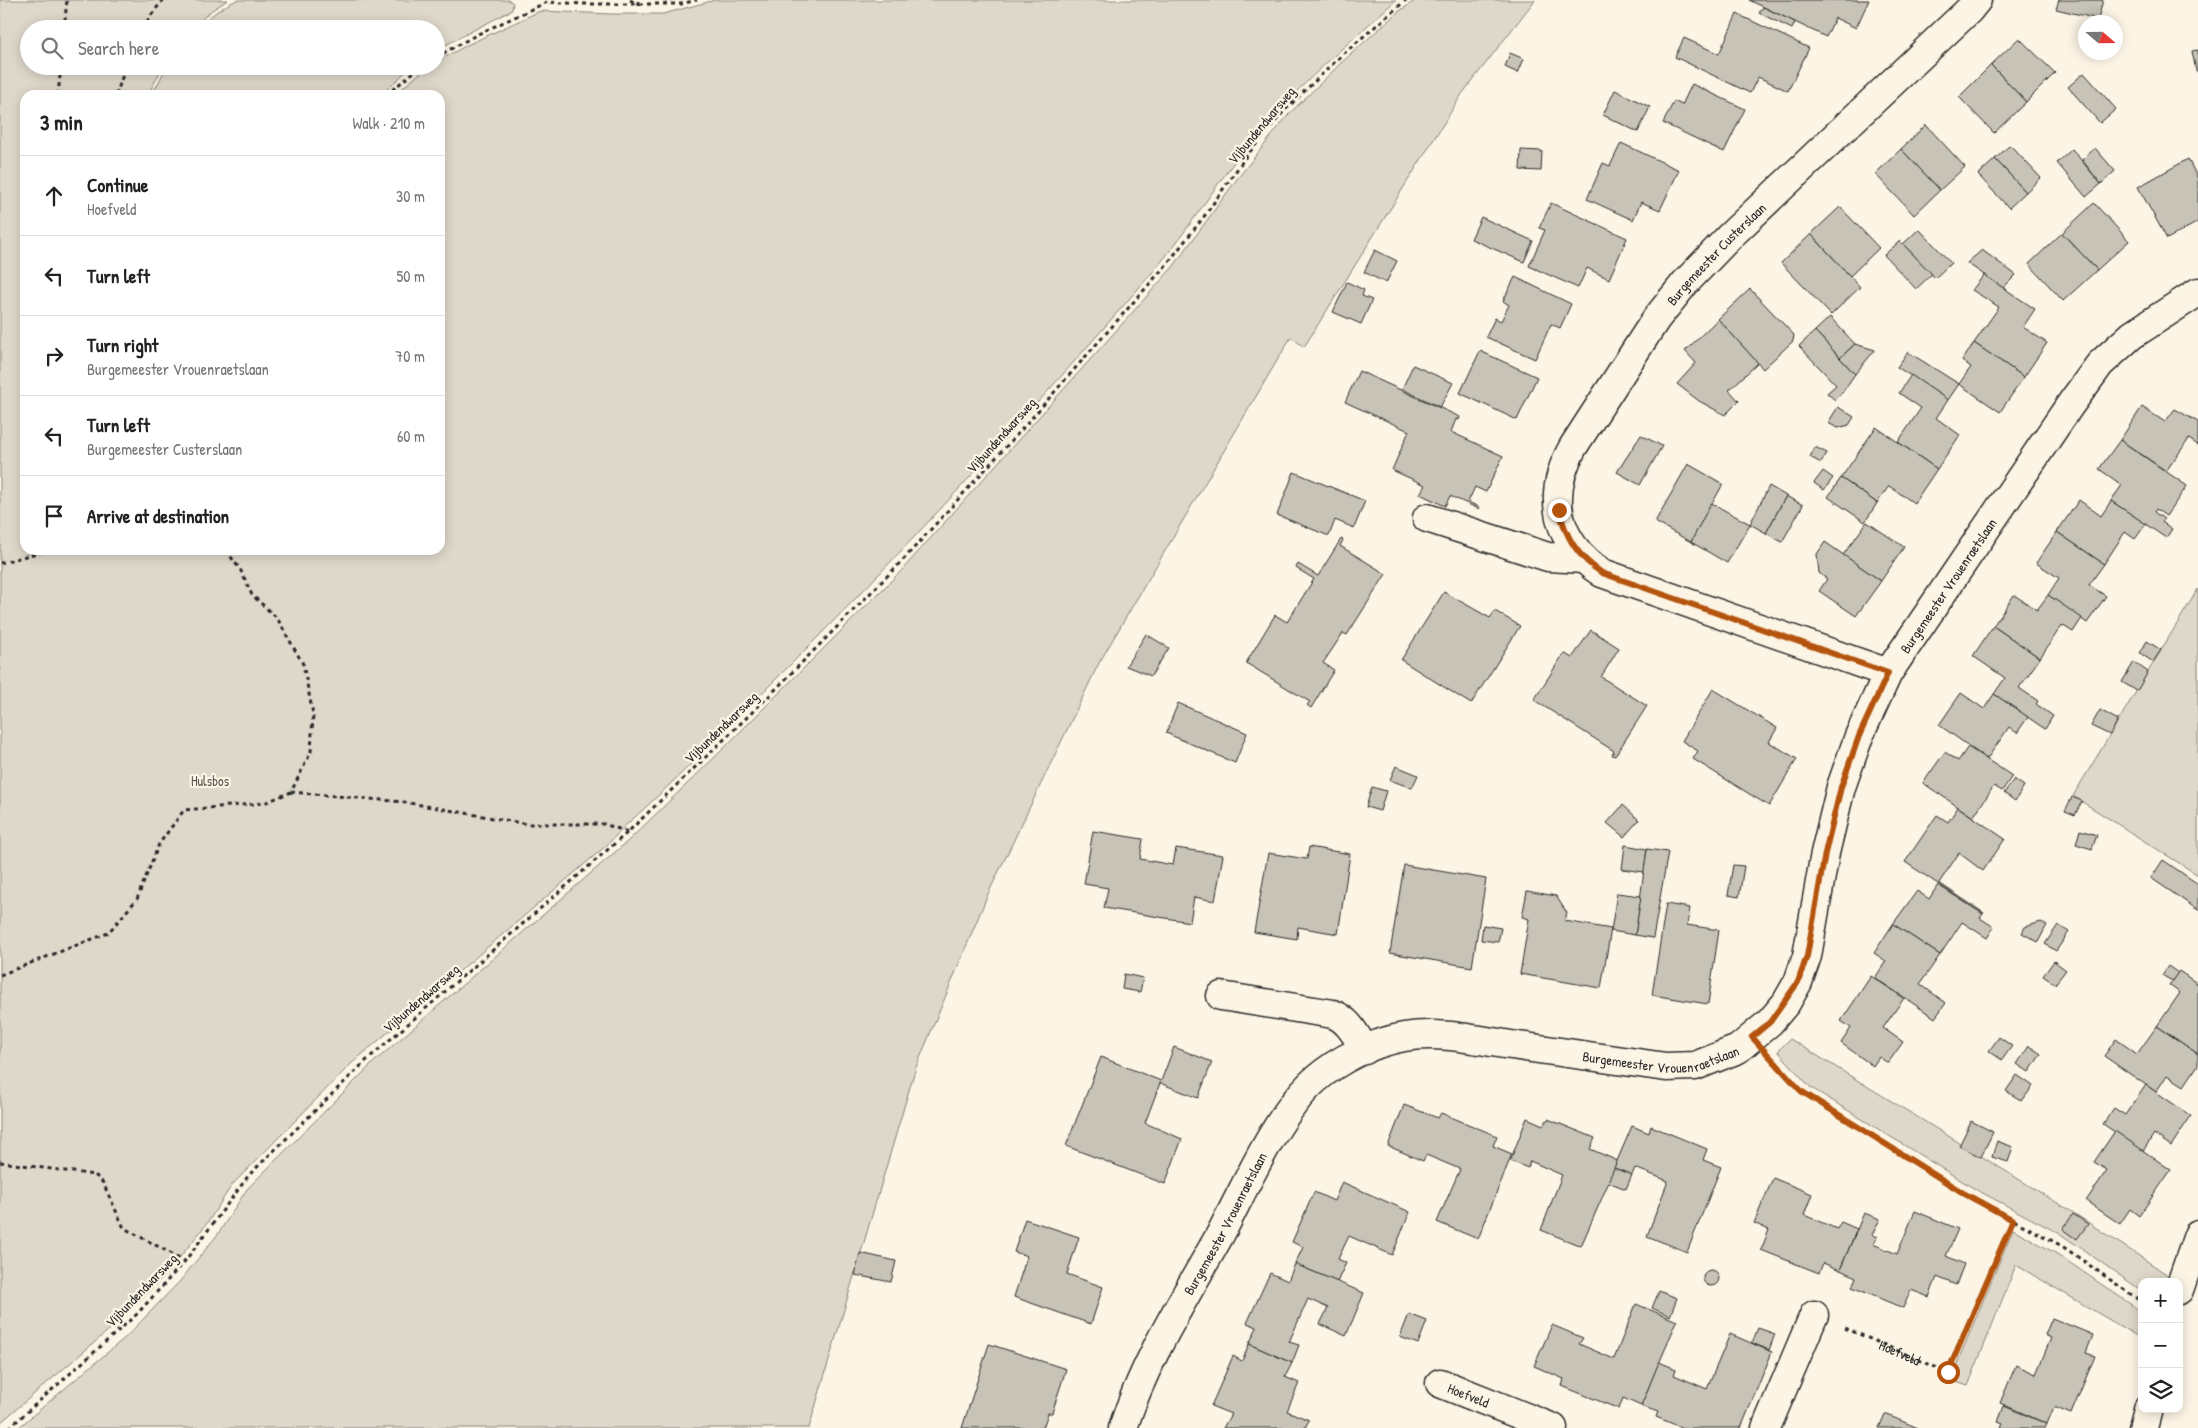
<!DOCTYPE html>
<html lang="en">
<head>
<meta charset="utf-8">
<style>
	body { margin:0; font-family:"Patrick Hand",sans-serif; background:#f6f6f6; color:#222 }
	.controls { position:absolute; right:15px; bottom:15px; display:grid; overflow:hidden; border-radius:10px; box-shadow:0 2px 12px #0003 }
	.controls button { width:45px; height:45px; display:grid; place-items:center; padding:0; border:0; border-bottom:1px solid #e0e0e0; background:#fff; color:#222; font:25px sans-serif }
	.compass { position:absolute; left:2078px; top:15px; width:45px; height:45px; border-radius:50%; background:#fff; box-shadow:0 2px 12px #0003; rotate:110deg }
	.stop { position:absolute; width:15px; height:15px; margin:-11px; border:4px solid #b45309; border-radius:50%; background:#fff }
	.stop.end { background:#b45309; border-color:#fff; box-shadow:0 1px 5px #0008 }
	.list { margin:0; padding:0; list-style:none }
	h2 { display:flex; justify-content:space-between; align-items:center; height:65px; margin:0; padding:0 20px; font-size:21px }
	h2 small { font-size:16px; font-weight:400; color:#767676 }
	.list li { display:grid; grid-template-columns:32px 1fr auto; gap:15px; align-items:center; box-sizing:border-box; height:80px; padding:0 20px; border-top:1px solid #e0e0e0 }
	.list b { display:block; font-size:19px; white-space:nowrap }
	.list p { margin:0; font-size:16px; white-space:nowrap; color:#767676 }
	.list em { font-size:16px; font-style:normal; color:#767676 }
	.icon { flex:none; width:28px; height:28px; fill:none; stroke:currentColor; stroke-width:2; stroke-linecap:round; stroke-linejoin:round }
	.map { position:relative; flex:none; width:2198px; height:1428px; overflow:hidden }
	.search { position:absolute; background:#fff; box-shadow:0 2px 12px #0003; left:20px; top:20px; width:425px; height:55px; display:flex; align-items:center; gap:12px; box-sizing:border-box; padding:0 18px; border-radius:28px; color:#767676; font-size:19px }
	.panel { position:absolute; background:#fff; box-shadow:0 2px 12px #0003; left:20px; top:90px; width:425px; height:465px; border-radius:15px }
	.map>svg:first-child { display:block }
</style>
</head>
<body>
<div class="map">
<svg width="2198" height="1428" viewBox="0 0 2198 1428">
	<rect width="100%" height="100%" fill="#fcf5e5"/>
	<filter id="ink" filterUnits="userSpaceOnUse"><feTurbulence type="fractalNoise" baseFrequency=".02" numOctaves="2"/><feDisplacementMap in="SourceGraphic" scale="10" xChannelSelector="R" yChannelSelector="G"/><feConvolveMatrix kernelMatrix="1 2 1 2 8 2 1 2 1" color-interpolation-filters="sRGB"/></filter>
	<g filter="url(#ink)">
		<!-- green -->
		<g fill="#ded8ca" stroke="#84827a">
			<path d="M0,0h228l-16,10 -21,19h-162v37h134l-15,29h-123v455h415v-455h-46l31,-26 11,-3v-4l33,-18 71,-33 72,3h51l52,-14h681c-52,47 -105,92 -150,147 -33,41 -60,87 -95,127 -125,144 -254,286 -390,420 -45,44 -88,90 -135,131l-19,20 -256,219 -119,121 -24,37 -39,49 -53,53 -116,99z"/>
			<path d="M237,0h272l4,3 -1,7 -76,40v-21h-240c13,-12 25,-22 41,-29z"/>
			<path d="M1416,0h119l-73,94 -158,253 -13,-10 -192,326 -111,231 -73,176 -106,358h-791l109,-92 53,-55 38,-47 29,-45 127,-127 255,-222 87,-84 186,-186 271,-303 64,-88 52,-65 52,-51 57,-51z"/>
			<path d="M167,66h245l-31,29h-229z"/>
			<path d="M2198,589v286l-125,-79z"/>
			<path d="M1790,1039l279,171 87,57 13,9 -2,6h-25v9l-80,-56 -87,-46 -165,-102 -32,-36z"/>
			<path d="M2013,1229l44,25 85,58v27l-126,-74 -48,121 -18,-6z"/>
		</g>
		<!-- building -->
		<g fill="#c8c3b7" stroke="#2b2b2b">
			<path d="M1749,0h120l-13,28 -21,-10 -9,19z"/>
			<path d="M2059,0h44l-5,19 -42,-10z"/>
			<path d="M1763,7l32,15 -3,7 -33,-16z"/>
			<path d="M1737,14l72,34 -21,43 -30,-14 -8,16 -75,-36 9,-19 35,16z"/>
			<path d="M2019,38l36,35 -29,29 -35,-37z"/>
			<path d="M2198,50v21h-2l-4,-20z"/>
			<path d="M1510,53l14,6 -6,14 -13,-6z"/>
			<path d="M1991,65l35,37 -32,31 -35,-36z"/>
			<path d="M2084,73l32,36 -16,14 -32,-36z"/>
			<path d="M1692,84l53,25 -21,43 -61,-29 11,-22 8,4z"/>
			<path d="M1615,90l35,17 -12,25 -35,-17z"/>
			<path d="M1926,125l39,42 -25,23 -39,-41z"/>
			<path d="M1621,143l58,27 -19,40 -19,-8 -8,18 -46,-21 16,-36 7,3z"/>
			<path d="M2010,145l31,33 -15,14 -31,-33z"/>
			<path d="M2095,148l20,23 -14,13 -19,-24z"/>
			<path d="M1901,149l39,41 -26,25 -39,-41z"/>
			<path d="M2072,149l29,35 -15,13 -29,-34z"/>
			<path d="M1521,150l21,1 -1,20 -21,-1z"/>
			<path d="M1995,159l31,33 -17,16 -31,-33z"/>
			<path d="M2188,159l10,20v43l-31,17 -29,-52z"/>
			<path d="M1551,203l76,35 -18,41 -22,-11 -9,20 -49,-22 16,-36 -6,-2z"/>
			<path d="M2094,203l35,38 -32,29 -35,-37z"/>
			<path d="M1840,207l39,41 -29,28 -39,-42z"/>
			<path d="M1481,217l52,24 -9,21 -53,-23z"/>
			<path d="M1919,229l32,34 -16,15 -32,-34z"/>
			<path d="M2062,233l35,37 -34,31 -34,-37z"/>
			<path d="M1811,234l49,53 -29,28 -50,-52z"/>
			<path d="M1900,241l32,33 -16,15 -32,-34z"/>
			<path d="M1375,250l22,11 -11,22 -22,-11z"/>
			<path d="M1982,250l34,25 -13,13 -36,-25z"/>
			<path d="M1984,275l51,34 -12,18 24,16 -23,34 -50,-34 25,-36 -27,-17z"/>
			<path d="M1515,277l56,27 -11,24 -9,-4 -16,35 -49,-22 9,-19 6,3 8,-16 -6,-4z"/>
			<path d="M1347,282l17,8 -2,6 10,4 -11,24 -28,-12z"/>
			<path d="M1750,289l44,46 -1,6 -30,28 -45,-50z"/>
			<path d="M1830,317l25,27 -15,14 -25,-27z"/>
			<path d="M1718,319l40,44 -29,27 10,11 -14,14 -26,-14 -22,-17 19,-21 -11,-12z"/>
			<path d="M1815,331l40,43 -13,19 -7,7 -8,-7 9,-8 -37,-39z"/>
			<path d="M1974,343l50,34 -24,35 -41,-28 12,-17 -9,-6z"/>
			<path d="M1855,344l20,6 -20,24 -15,-16z"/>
			<path d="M1480,351l57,26 -20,43 -57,-27z"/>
			<path d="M1908,352l51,32 -11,16 -51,-33z"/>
			<path d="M1413,365l40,18 -13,24 -38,-18z"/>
			<path d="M1359,371l101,46 -1,3 -3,-1 -5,13 52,24 -17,36 -11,-5 -7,15 11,5v2l-29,-13 -5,10 -25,-12 5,-9 -33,-15 17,-39 -64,-29z"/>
			<path d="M1911,375l37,25 -12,18 24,17 -23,34 -39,-27 23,-34 -22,-15z"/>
			<path d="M1838,407l16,10 -5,8 -11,3 -10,-5z"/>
			<path d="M2142,407l23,15 10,-13 23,13v23l-9,-6 -23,32 -46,-31z"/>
			<path d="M1876,427l61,42 -23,34 -25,-17 -12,17 -36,-25z"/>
			<path d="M1641,435l21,11 -22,39 -23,-13z"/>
			<path d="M2120,440l67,46 -21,30 -10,-7 -2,3 10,7 -2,3 10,7 -6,9 -55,-37 11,-16 -23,-16z"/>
			<path d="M1815,447l12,6 -6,10 -11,-6z"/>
			<path d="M1688,464l35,20 -32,58 -36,-20z"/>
			<path d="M1823,471l10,7 -9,12 -10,-7z"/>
			<path d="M1294,472l71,29 -11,27 -19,-8 -6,16 -52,-21z"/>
			<path d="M1841,478l36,25 -12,19 -37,-25z"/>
			<path d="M1769,486l17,10 -20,37 -16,-9z"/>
			<path d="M1786,496l17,9 -21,37 -16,-9z"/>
			<path d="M2079,500l22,16 10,-15 35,23 -11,15 -10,-7 -21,32 -47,-32z"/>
			<path d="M1711,503l39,21 -23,39 -36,-21z"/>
			<path d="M1867,522l37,25 -23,34 -38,-26z"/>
			<path d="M2057,532l47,32 -15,21 17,11 -19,27 -39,-28 11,-17 -23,-15z"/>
			<path d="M1341,539l2,1 -3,6 46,28 -39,61 -4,-2 -20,30 11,7 -23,38 -4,-3 3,-3 -64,-39 29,-48 12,7 27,-43 -18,-11 2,-4 20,12z"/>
			<path d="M1825,542l56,39 -25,35 -37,-25 8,-12 -8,-6 -2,-19z"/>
			<path d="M1444,592l46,26 5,-7 25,15 -49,78 -70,-44z"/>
			<path d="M2014,595l23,15 11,-15 34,23 -9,14 -11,-7 -22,33 -47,-32z"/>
			<path d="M1993,626l47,32 -21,30 19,13 -2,3 17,12 -8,13 -51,-35 11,-16 -32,-22z"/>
			<path d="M1591,630l28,18 -18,29 46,29 -32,50 -3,-1 2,-4 -80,-51 30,-47 8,5z"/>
			<path d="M1146,634l23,14 -18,28 -25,-10z"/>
			<path d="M2147,641l14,9 -8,12 -13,-9z"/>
			<path d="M2134,662l14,10 -11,19 -15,-9z"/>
			<path d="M1713,689l64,39 -8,14 28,17 -28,47 -76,-47 5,-8 -16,-10z"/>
			<path d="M1961,693l23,16 10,-15 34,23 -11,16 -8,-6 -22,32 -48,-34z"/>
			<path d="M1178,703l69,30 -12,30 -69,-30z"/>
			<path d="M2100,710l18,10 -8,15 -19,-9z"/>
			<path d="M1968,747l44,29 -10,15 -8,-5 -21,31 -50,-34 22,-31 13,9z"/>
			<path d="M1396,766l22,9 -6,13 -22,-8z"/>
			<path d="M2014,779l10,7 -9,15 -11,-8z"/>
			<path d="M1372,787l14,4 -6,20 -14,-4z"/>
			<path d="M2072,797l10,4 -7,14 -10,-4z"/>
			<path d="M1623,805l16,15 -15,17 -17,-14z"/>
			<path d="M1958,807l47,32 -22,32 -24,-18 -20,30 45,30 -1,1 -78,-52 32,-47 11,7z"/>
			<path d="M2080,830l17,5 -5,14 -16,-5z"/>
			<path d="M1093,831l50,8 -3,20 33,6 3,-17 47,7 -8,46 -21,-4 -4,25 -86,-14 4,-20 -24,-4z"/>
			<path d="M1625,845l22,4 -3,23 -22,-3z"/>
			<path d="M1309,847l41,7 -12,80 -40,-7 -1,12 -43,-7 14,-79 39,6z"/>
			<path d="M1647,849l21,3 -15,86 -18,-3z"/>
			<path d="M2163,860l35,24v26l-47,-32z"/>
			<path d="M1404,865l82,14 -14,88 -82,-14z"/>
			<path d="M1733,865l11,1 -5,31 -11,-2z"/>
			<path d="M1938,885l45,29 -3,4 14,9 -7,11 -25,-16 -22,33 -47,-31 24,-33 12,8z"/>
			<path d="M1527,891l29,5 11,17 -2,8 46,8 -10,59 -81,-14 9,-55 -7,-2z"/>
			<path d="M1617,893l24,3 -6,39 -24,-4z"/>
			<path d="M1666,904l24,4 -3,17 32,5 -11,74 -56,-9z"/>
			<path d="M2041,922l6,3 -9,17 -16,-9 3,-6z"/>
			<path d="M1893,924l47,31 -20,29 26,19 -11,15 -60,-40 11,-17 -12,-8z"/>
			<path d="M1483,925l18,3 -3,14 -17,-2z"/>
			<path d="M2058,925l11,7 -13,19 -11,-7z"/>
			<path d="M2054,961l12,9 -11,14 -12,-8z"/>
			<path d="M2168,966l10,7 -6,8 -10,-6z"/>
			<path d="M2179,971l19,13v70l-41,-28 23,-33 -11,-8z"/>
			<path d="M1124,974l19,4 -3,14 -18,-3z"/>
			<path d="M1871,976l33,22 -21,30 20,14 -15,21 -9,-6 -6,9 -32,-23 10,-15 -10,-7z"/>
			<path d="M2157,1026l41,28v11l-14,21 -17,-11 -11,17 -52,-36 12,-17 21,15z"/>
			<path d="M1999,1037l13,9 -10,14 -13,-9z"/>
			<path d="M2029,1046l12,8 -12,18 -12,-8z"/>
			<path d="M1174,1047l38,15 -14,36 -38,-15 -15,40 37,16 -17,45 -99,-38 35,-89 60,24z"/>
			<path d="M2017,1075l16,11 -11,15 -16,-10z"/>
			<path d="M2146,1085l45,31 -20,30 -17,-12 -11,17 -40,-27 11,-16 11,7z"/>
			<path d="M1404,1105l34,13 3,-5 56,23 -4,10 19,8 -34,85 -41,-17 23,-53 -34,-14 -3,6 -35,-15z"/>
			<path d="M1527,1118l16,7 5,-6 47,19 -5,11 28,12 -37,85 -40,-16 21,-55 -32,-14 -2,7 -18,-7z"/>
			<path d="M1971,1121l22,11 -12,25 -22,-11z"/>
			<path d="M1632,1126l17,7 2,-7 56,23 -4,11 18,7 -34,85 -40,-16 21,-55 -33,-13 -3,7 -18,-7z"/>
			<path d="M2115,1131l56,39 -32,46 -9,-7 -10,15 -34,-23 21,-31 -13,-8z"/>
			<path d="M1997,1141l16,6 -5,15 -16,-5z"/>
			<path d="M1614,1168l18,7 -6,14 -18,-7z"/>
			<path d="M1773,1178l39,16 -8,21 33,14 4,-7 16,7 -17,41 -17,-7 -4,10 -58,-23 8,-20 -15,-7z"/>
			<path d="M1342,1182l68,30 -18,43 -43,-19 -11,23 8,4 -9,19 -42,-18 8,-17 -11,-5 22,-50 20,9z"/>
			<path d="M1915,1211l43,18 -12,27 18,8 -8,21 -19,-8 -8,20 -18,-7 -8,18 -51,-21 4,-10 -16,-7 24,-57 16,6 -8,16 5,2 -4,7 24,10z"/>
			<path d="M2073,1214l15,10 -11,15 -14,-10z"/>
			<path d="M1025,1219l54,18 -12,37 36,13 -12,37 -77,-27 13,-41 -13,-4z"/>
			<path d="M860,1253l36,8 -5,21 -36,-7z"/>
			<path d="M1295,1264l69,29 -18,43 -26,-12 8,-16 -20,-9 -19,43 10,3 -7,18 -43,-19 8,-17 -10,-4 23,-50 18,8z"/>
			<circle cx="1711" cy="1278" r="8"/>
			<path d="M1659,1291l18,7 -7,18 -18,-8z"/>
			<path d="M1636,1304l41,17 -36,85 -18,-8 -4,11 -57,-23 2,-7 -30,-13 18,-41 31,13 -4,6 35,15z"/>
			<path d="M1409,1314l18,7 -9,23 -18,-7z"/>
			<path d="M2052,1318l41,17 -7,18 9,3 -24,58 -17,-7 -7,17 -47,-21 16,-38 20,9 15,-36 -6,-3z"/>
			<path d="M1758,1328l17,6 -6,16 -17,-7z"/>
			<path d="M1730,1334l42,18 -31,76h-58l-27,-11 2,-5 -17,-6 18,-44 17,7 -2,6 33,14z"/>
			<path d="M989,1344l77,25 -14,44h-4l-5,15h-81z"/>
			<path d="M1249,1344l43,19 -7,14 14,6 -12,28 22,9 -4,8h-82l8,-14 -20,-8 22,-50 9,5z"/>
			<path d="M2004,1406l43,18 -2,4h-44l2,-4 -5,-2z"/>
			<path d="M1885,1414l33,14h-39z"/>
		</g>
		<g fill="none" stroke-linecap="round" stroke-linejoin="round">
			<defs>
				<g id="minor">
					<path d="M1427,518l121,39 36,2"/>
					<path id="s2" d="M1888,673l-286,-100c-47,-31 -56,-78 -29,-126l83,-128 29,-36 45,-47 239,-226 8,-10"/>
					<path d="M1221,996l112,18c16,6 23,22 32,36"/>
					<path d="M2179,1290l19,-55"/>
					<path id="s3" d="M1440,1383l113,45"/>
					<path id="s4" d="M1123,1428c22,-69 63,-132 98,-195 24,-46 56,-119 94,-153 24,-21 57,-37 89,-43 36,-6 72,3 107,8 52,7 103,15 155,22l29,-1 43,-17 32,-27 16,-19 12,-21 9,-26 18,-103 16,-66 18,-51 29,-63 182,-268 30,-41 32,-29 66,-43"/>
					<path d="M1766,1428l48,-113"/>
					<path d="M2143,1428l5,-19"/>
				</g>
			</defs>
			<!-- minor casing -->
			<use href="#minor" stroke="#2b2b2b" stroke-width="31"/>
			<!-- path -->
			<g stroke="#2b2b2b" stroke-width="3" stroke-dasharray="4 4" stroke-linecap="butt">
				<path d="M630,0l8,4v-4"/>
				<path d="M64,29l3,-29"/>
				<path d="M143,29l6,-11 14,-18"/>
				<path d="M436,57l42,-23 69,-32 36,2h98l16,-4"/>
				<path d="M58,95l3,-29"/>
				<path d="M116,95l10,-29"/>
				<path d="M386,95l35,-29"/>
				<path d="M0,563l48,-13"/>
				<path d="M291,792l113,10 123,22h77l24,8"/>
				<path d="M0,975l108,-42 29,-34 22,-55 25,-34 80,-7 27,-11 20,-40 2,-38 -10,-50 -26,-46 -25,-23 -11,-24 -15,-21"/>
				<path d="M1775,1062l26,29 164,103 97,52 80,56"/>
				<path d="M0,1162l95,13 8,8 21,45 61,33"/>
				<path id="s1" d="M1845,1328l102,44 66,-152"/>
				<path d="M9,1428l128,-114 48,-53 64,-86 120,-117 259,-226 140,-135 135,-137 119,-131 145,-165 36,-46 44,-63 38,-45 57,-55 64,-55"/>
			</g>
			<!-- minor -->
			<use href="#minor" stroke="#fcf5e5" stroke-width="28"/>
		</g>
	</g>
	<g fill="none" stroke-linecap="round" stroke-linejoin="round" filter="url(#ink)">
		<!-- route -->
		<path stroke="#b45309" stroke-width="6" d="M1559,510c7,28 19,47 43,63l286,100 -29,63 -18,51 -16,66 -18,103 -9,26 -28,40 -18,15 49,54 164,103 48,26 -65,152"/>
	</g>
	<g text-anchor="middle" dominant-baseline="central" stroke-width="4.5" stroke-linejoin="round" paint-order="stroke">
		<!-- street labels -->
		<g font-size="14" fill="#2b2b2b" stroke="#fcf5e5">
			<text transform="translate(1261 125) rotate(-50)">Vijbundendwarsweg</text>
			<text stroke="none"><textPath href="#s2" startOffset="689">Burgemeester Custerslaan</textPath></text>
			<text transform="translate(1001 435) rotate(-48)">Vijbundendwarsweg</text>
			<text stroke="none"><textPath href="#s4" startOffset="1359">Burgemeester Vrouenraetslaan</textPath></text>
			<text transform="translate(721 727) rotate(-44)">Vijbundendwarsweg</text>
			<text transform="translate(421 998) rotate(-41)">Vijbundendwarsweg</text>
			<text stroke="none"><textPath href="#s4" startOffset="759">Burgemeester Vrouenraetslaan</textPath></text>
			<text stroke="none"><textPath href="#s4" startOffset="229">Burgemeester Vrouenraetslaan</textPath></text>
			<text transform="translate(141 1290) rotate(-46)">Vijbundendwarsweg</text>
			<text stroke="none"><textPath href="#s1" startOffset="60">Hoefveld</textPath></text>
			<text stroke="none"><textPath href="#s3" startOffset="31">Hoefveld</textPath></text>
		</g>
		<!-- park labels -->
		<g font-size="14" fill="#585653" stroke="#fcf5e5">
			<text x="210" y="780">Hulsbos</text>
		</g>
	</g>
</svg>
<div class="controls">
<button>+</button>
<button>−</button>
<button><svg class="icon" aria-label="layers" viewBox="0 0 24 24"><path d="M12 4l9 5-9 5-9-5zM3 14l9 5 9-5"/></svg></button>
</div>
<svg class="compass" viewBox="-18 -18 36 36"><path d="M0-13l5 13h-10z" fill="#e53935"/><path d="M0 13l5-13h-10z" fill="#767676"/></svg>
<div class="stop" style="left:1948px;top:1372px"></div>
<div class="stop end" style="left:1559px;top:510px"></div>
<div class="search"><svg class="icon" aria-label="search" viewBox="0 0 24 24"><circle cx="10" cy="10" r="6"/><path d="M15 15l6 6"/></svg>Search here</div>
<section class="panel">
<h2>3 min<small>Walk · 210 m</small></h2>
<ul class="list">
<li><svg class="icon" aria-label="ahead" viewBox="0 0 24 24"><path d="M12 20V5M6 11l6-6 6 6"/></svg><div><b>Continue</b><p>Hoefveld</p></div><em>30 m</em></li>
<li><svg class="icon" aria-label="left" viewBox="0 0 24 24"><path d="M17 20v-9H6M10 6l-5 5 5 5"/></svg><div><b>Turn left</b></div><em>50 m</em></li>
<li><svg class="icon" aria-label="right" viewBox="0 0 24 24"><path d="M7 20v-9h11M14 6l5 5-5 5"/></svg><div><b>Turn right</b><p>Burgemeester Vrouenraetslaan</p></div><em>70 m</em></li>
<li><svg class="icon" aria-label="left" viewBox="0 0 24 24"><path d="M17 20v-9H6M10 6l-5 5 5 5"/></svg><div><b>Turn left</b><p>Burgemeester Custerslaan</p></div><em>60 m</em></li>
<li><svg class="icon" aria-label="arrive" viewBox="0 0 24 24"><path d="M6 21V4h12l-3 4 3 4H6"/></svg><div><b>Arrive at destination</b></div></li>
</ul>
</section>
</div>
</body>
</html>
